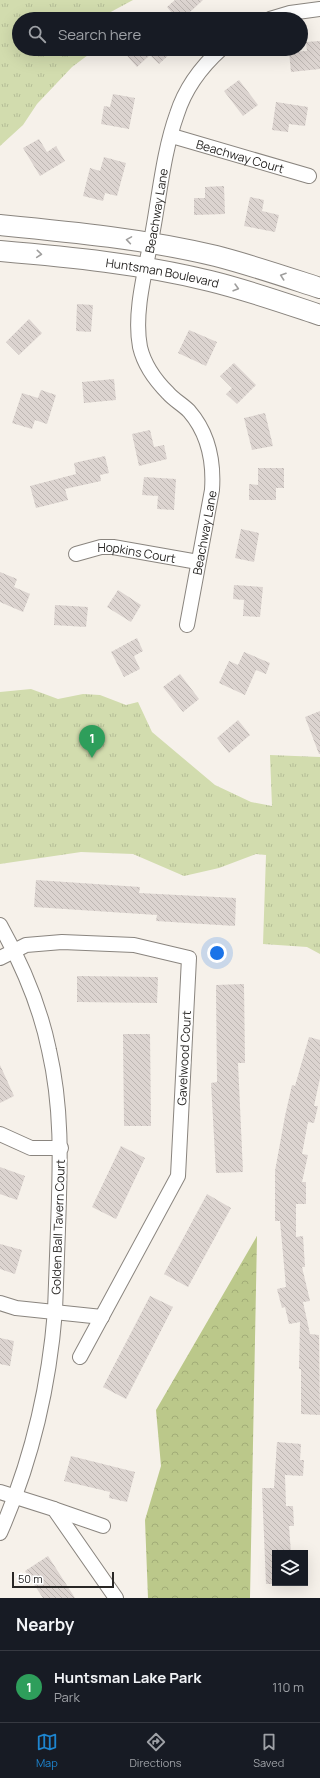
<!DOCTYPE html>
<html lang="en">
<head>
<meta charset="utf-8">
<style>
	body { margin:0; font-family:Manrope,sans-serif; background:#242831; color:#f1f3f6 }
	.controls { position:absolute; right:12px; bottom:12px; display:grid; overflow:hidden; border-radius:0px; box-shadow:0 4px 16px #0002 }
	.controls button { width:36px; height:36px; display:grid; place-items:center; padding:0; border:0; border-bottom:1px solid #363941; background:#171b24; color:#f1f3f6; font:20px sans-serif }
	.scale { position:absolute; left:12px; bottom:10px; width:102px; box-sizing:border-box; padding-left:4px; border:2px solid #292725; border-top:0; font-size:11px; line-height:14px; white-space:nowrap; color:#292725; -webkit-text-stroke:3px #fff; paint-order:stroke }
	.you { position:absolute; left:217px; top:953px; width:14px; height:14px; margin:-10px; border:3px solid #fff; border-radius:50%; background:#1a73e8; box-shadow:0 0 0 6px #1a73e833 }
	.badge { display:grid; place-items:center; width:26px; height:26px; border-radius:50%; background:#1e85cf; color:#fff; font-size:13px; font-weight:700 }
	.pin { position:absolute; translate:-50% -33px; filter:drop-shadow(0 1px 2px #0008) }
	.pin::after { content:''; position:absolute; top:21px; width:14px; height:12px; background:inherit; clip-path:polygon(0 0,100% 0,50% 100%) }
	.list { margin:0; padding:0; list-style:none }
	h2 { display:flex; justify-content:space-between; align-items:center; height:52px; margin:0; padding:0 16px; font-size:17px }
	h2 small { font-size:13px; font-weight:400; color:#9ea1a6 }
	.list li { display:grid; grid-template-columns:26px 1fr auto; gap:12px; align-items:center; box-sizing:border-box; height:72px; padding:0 16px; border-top:1px solid #363941 }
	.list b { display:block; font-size:15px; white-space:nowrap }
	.list p { margin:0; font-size:13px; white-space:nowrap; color:#9ea1a6 }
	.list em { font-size:13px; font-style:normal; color:#9ea1a6 }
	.icon { flex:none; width:22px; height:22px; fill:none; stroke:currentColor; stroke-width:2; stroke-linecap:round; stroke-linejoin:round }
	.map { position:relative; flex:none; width:320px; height:1598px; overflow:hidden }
	.search { position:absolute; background:#171b24; box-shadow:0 4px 16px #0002; left:12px; right:12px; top:12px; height:44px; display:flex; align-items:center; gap:10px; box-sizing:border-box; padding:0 14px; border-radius:22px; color:#9ea1a6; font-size:15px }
	.sheet { height:124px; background:#171b24 }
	nav { display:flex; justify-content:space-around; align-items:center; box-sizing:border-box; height:56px; border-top:1px solid #363941; background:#171b24; font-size:11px; color:#9ea1a6 }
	nav a { display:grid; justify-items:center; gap:2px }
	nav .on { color:#1e85cf }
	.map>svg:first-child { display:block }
</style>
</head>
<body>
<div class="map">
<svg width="320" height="1598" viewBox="0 0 320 1598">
	<defs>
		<pattern id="grass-tufts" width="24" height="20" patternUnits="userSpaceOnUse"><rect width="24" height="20" fill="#d2dcae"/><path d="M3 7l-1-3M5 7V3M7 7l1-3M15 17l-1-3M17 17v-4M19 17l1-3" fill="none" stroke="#b4bd96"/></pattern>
		<pattern id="forest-crowns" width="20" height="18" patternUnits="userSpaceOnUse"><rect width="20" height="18" fill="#bbc88a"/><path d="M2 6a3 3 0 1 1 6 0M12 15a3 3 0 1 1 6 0" fill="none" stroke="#a1ac77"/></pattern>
		<pattern id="building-back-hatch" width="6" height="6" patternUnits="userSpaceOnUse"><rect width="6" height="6" fill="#dcd4d0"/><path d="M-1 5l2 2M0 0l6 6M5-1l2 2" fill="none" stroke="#bdb6b2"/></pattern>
	</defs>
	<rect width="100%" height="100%" fill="#f6f1ea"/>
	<!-- grass -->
	<g fill="url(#grass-tufts)">
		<path d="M0,0h133l-26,14 -1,5h-87v30h77l-24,18 -35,37 -14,21 -23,21z"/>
		<path d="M31,689l27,10 25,-5 17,1 26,10 12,-3 14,30 63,53 36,17 21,4 -2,-51 50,2v197l-13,-7 -44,-3 3,-89 -10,-1 -37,14 -35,8 -51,-22 -52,-2 -81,12v-172z"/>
	</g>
	<!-- forest -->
	<path fill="url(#forest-crowns)" d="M257,1236l-7,362h-102l-3,-78 16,-54 -5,-56z"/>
	<!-- building -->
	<g fill="url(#building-back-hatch)">
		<path d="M175,0h28l-13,12 6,7h-19l-10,-12z"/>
		<path d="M320,41v28l-29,3 -2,-20 18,-1 -1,-9z"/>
		<path d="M121,49h54l-16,15 -9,-9 -13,12z"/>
		<path d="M239,80l19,25 -15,11 -19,-25z"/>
		<path d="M113,94l22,4 -6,31 -28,-5 3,-18 6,1z"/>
		<path d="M276,102l32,5 -3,19 -16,-2 -1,8 -16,-2z"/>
		<path d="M39,139l8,13 9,-6 9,15 -25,15 -17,-28z"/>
		<path d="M104,157l22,6 -9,33 -12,-3 -2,8 -20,-5 7,-28 10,3z"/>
		<path d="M224,186l1,28 -31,1v-17h11v-11z"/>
		<path d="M250,197l14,3 -2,11 17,4 -4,17 -31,-6z"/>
		<path d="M77,304l16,1 -2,27 -15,-1z"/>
		<path d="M29,319l13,14 -23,22 -13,-13z"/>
		<path d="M189,330l28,12 -11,24 -28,-13z"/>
		<path d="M234,363l22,22 -19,19 -11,-10 6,-6 -12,-12z"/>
		<path d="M114,379l2,21 -32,3 -2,-21z"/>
		<path d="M41,390l15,5 -9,29 -12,-4 -3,9 -20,-6 10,-30 16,5z"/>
		<path d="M265,413l8,33 -21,4 -8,-32z"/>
		<path d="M150,430l4,17 10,-2 3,14 -28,7 -7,-32z"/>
		<path d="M105,456l4,17 -9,2 1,6 -36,8 3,11 -32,8 -6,-22 46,-12 -2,-11z"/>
		<path d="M258,468h26v20h-8v12h-27v-16l9,1z"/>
		<path d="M144,477l32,2 -2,31 -17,-1 1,-13 -16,-1z"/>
		<path d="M241,529l18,4 -5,29 -19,-4z"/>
		<path d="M0,572l17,7 -3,8 16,7 -7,18 -23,-10z"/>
		<path d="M234,585l29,2 -3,30 -17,-1 1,-16 -11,-1z"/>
		<path d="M118,590l23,15 -10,17 -24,-15z"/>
		<path d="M55,605l33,2 -2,20 -32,-2z"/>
		<path d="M137,638l6,13 -9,5 6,13 -16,8 -13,-25z"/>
		<path d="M244,652l26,11 -4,11 -10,-4 -11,25 -26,-12 10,-22 9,4z"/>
		<path d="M180,674l19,25 -16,13 -20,-25z"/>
		<path d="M320,711v43h-1l-14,-37z"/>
		<path d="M238,720l12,15 -21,18 -12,-15z"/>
		<path d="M36,880l104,7 -1,6 97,5 -1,28 -79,-5 1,-6 -123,-8z"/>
		<path d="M77,976l81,1 -1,26 -80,-1z"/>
		<path d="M244,984l1,79h-7l5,109 -27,1 -5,-90 6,-1 -1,-97z"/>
		<path d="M123,1034h27l1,92h-27z"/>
		<path d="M309,1037l11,3v38l-6,28h4l-4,17 -6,-1 -6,32 6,1 -6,27h4v22h-10v33l7,-1 2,31h-3l8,34 -7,1 7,32 9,1 1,80 -19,-1v-45h-2l1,-47 -11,2 -4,-17 -3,1 -5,-19 9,-2 -6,-66h-5v-50l10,-55 7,-31 3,1z"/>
		<path d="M0,1065l14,31 -14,7z"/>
		<path d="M121,1146l24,12 -29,61 -24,-12z"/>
		<path d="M0,1167l25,9 -8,24 -17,-6z"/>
		<path d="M207,1194l24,14 -43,79 -24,-13z"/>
		<path d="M0,1244l22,6 -7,24 -15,-5z"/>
		<path d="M150,1296l23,11 -47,92 -23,-12z"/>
		<path d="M0,1338l14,3 -4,25 -10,-2z"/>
		<path d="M277,1442l24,2 -1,16h4l-1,16 -18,-1 1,31h7l1,20h-5l2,27h-16v31h-9l-4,-96h12z"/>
		<path d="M71,1456l64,16 -8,30 -18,-4 1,-6 -46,-11z"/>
		<path d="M48,1556l27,42h-32l-18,-27z"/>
	</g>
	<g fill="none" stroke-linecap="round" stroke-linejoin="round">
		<defs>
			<g id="street">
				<path d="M270,19l20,-6 30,-4"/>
				<path id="s1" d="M172,136l137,40"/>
				<path id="s2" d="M76,554l25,-7h12l85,15"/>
				<path id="s3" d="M187,625l25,-135c2,-29 -3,-56 -23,-79 -7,-7 -15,-11 -21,-18 -12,-12 -24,-29 -28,-46 -7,-36 7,-82 13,-117 7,-39 11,-80 24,-116 8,-25 24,-47 44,-65"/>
				<path d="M0,925c22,39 40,81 49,125 14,61 11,118 9,179 -1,27 -2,54 -3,82 -6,75 -24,152 -55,222"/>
				<path d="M0,958l26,-13 36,-3 72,3 55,13 -11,218 -98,181"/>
				<path d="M0,1134l31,14h30"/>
				<path d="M0,1303l16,5 86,9"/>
				<path d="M0,1492l54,17 62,89"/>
				<path d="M54,1509l49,17"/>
			</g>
			<g id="secondary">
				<path d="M0,225c72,7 145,14 216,31 35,9 70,21 104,32"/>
				<path id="s4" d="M0,251c70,6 141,13 210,30 37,9 74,22 110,34"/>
			</g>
		</defs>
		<!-- street casing -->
		<use href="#street" stroke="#8a857f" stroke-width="16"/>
		<!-- secondary casing -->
		<use href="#secondary" stroke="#8a857f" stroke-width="22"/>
		<!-- street -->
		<use href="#street" stroke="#fff" stroke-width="14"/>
		<!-- secondary -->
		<use href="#secondary" stroke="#fff" stroke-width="20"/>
	</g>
	<!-- one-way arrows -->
	<defs><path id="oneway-chevron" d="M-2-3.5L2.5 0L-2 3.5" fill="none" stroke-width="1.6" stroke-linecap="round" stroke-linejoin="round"/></defs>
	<g stroke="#9f9e9d">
		<use href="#oneway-chevron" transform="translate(129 240) rotate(-171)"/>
		<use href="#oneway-chevron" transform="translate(39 254) rotate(5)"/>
		<use href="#oneway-chevron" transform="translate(283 276) rotate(-161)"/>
		<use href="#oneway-chevron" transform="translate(236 288) rotate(16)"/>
	</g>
	<g text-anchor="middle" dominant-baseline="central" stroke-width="4" stroke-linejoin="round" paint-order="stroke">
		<!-- street labels -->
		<g font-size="12" fill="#292725" stroke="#fff">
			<text stroke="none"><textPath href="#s1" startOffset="71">Beachway Court</textPath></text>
			<text stroke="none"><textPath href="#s3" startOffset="442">Beachway Lane</textPath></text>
			<text stroke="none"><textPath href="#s4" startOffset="164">Huntsman Boulevard</textPath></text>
			<text stroke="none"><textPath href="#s3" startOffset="94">Beachway Lane</textPath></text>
			<text stroke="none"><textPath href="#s2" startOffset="62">Hopkins Court</textPath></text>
			<text transform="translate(184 1058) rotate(-87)">Gavelwood Court</text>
			<text transform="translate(58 1227) rotate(-88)">Golden Ball Tavern Court</text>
		</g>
	</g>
</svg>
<div class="controls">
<button><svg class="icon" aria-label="layers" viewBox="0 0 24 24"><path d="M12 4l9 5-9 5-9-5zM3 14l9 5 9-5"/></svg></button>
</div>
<div class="scale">50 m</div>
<div class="you"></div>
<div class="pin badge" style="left:92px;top:758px;background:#2e9e5b">1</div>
<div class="search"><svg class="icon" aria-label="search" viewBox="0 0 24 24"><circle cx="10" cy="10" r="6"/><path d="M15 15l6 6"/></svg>Search here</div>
</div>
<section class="sheet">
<h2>Nearby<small></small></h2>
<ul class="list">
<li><span class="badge" style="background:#2e9e5b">1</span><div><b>Huntsman Lake Park</b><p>Park</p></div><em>110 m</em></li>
</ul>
</section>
<nav>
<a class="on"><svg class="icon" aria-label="map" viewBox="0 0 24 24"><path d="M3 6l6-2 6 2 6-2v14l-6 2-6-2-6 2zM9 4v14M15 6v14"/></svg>Map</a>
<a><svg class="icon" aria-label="directions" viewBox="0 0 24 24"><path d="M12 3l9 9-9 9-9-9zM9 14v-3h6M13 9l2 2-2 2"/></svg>Directions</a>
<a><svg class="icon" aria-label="saved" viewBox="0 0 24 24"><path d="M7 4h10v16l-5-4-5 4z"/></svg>Saved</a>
</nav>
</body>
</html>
